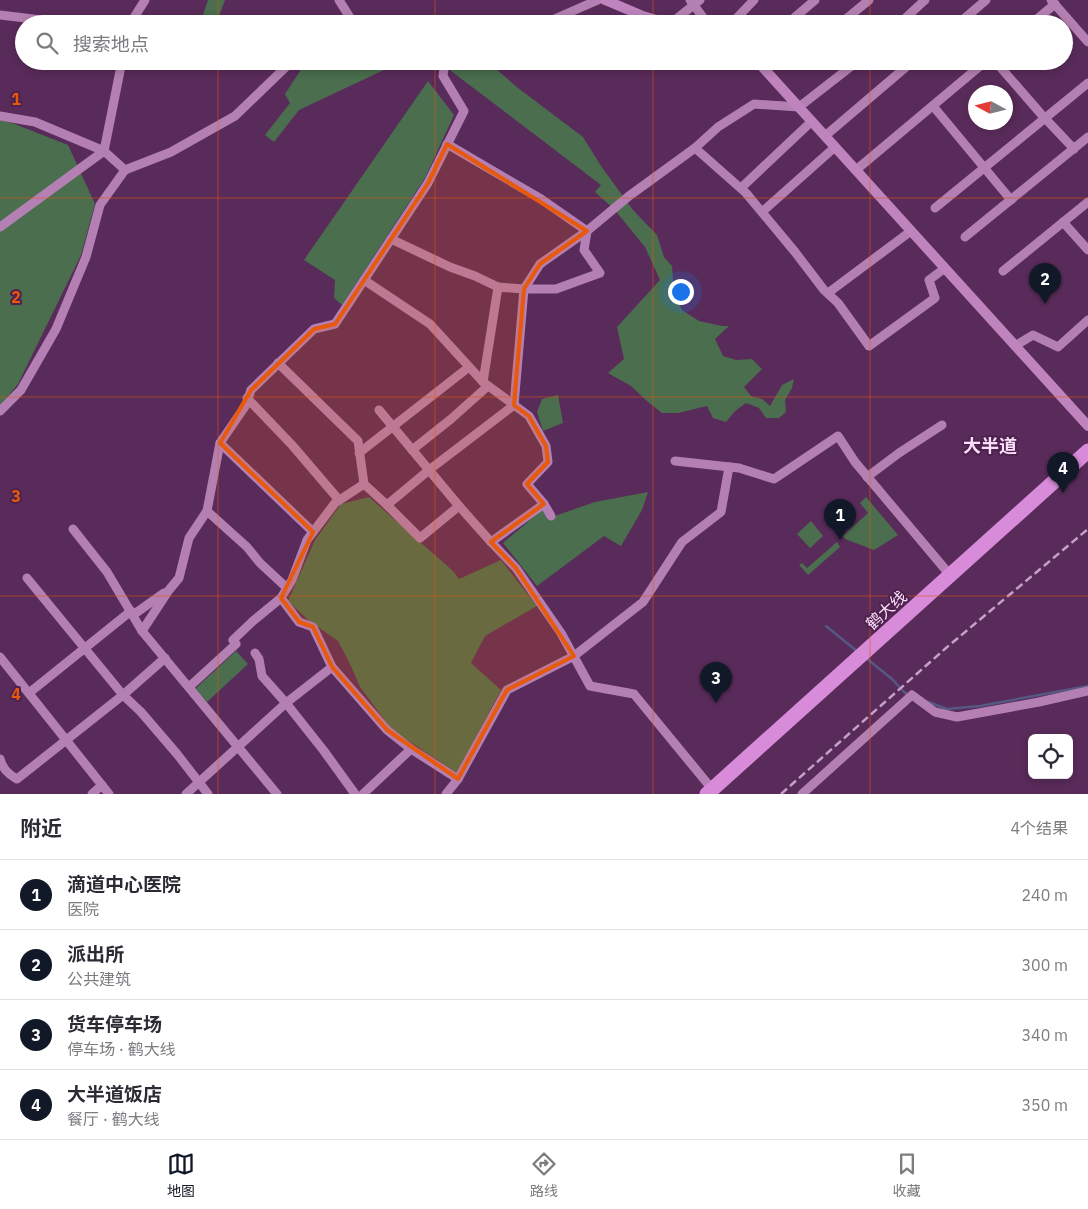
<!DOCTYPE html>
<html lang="zh">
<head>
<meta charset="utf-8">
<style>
	body { margin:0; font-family:"IBM Plex Sans","Noto Sans SC",sans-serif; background:#f2f2f3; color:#2b2b33 }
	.controls { position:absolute; right:15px; bottom:15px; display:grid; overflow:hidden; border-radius:8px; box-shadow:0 2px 8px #0003 }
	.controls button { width:45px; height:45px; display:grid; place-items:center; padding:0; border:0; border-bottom:1px solid #e1e1e2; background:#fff; color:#2b2b33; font:25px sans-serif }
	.compass { position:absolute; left:968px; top:85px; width:45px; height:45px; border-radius:50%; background:#fff; box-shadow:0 2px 8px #0003; rotate:277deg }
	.you { position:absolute; left:680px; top:291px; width:18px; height:18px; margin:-12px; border:4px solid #fff; border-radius:50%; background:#1a73e8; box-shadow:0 0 0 8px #1a73e833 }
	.badge { display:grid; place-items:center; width:32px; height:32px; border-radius:50%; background:#111827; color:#fff; font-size:16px; font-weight:700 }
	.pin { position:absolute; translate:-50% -41px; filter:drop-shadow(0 1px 2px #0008) }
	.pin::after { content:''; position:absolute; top:26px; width:18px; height:15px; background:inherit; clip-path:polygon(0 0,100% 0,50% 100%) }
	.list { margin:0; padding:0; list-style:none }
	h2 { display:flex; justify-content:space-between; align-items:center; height:65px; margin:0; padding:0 20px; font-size:21px }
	h2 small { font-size:16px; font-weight:400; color:#7c7c81 }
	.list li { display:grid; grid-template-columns:32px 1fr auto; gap:15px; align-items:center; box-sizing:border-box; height:70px; padding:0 20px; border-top:1px solid #e1e1e2 }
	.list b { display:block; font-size:19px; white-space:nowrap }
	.list p { margin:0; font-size:16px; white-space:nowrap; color:#7c7c81 }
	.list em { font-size:16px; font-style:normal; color:#7c7c81 }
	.icon { flex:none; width:28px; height:28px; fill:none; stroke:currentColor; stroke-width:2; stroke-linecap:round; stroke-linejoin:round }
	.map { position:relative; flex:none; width:1088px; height:794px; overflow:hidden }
	.search { position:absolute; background:#fff; box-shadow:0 2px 8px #0003; left:15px; right:15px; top:15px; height:55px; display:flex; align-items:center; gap:12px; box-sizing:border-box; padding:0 18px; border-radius:28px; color:#7c7c81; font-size:19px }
	.sheet { height:345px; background:#fff }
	nav { display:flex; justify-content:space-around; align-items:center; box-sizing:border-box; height:70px; border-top:1px solid #e1e1e2; background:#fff; font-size:14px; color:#7c7c81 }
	nav a { display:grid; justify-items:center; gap:2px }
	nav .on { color:#111827 }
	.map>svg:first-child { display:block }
</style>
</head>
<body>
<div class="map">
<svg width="1088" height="794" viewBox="0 0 1088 794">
	<rect width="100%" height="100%" fill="#592b5a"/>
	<!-- green -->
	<g fill="#4a6e4e">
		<path d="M208,0h17l-9,24h-10l-5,-3z"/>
		<path d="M323,61h80l-104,49 -25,32 -9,-7 25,-32 -5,-9 17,-26 7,-4z"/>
		<path d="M451,61h38v2l29,25 65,49 18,29 32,44 24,25 7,22 8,9 2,27 8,17 17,11 23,5h7l-14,13 8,17 13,4 16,-1 10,10 -18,18 7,9 11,3 8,7 12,-21 12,-6 -2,9 -7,12 1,12 -7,6h-13l-7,-10 -13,-5 -11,8 -9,11 -13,-4 -6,-12 -29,7h-16l-14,-11 -17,-16 -23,-13 16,-14 -7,-32 43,-47 -15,-33 -31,-38 -19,-17 6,-7 -150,-114z"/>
		<path d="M428,81l26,34 -29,63 -83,127 -8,-7 1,-18 -31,-20z"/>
		<path d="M0,120l12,3 56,22 27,59 -14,51 -63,129 -18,22z"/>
		<path d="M558,395l5,28 -20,8 -6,-19 5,-13z"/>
		<path d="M648,492l-6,18 -21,36 -17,-10 -67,50 -34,-43 39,-33 7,8 46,-16z"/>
		<path d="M369,497l84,74 6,8 42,-19 36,46 -52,30 -14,27 30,27 -44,83 -65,-43 -32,-43 -10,-23 -12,-23 -30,-21 -20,-19 27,-61 26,-36z"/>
		<path d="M866,497l32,38 -24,15 -29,-11 -2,-3 25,-23 -8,-10z"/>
		<path d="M811,521l12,15 -13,12 -13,-14z"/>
		<path d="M837,542l3,5 -32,28 -9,-10 3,-2 5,5z"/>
		<path d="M236,651l12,13 -41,38 -12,-13z"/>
	</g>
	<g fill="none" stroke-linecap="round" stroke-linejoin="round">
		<!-- stream -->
		<g stroke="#565884" stroke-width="2.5">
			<path d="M826,626l32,26"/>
			<path d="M866,658l26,21 13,14 5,2"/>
			<path d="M926,701l21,8 33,-3 108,-20"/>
		</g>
		<!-- street -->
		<g stroke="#b480b3" stroke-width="9">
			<path d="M339,0l15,24"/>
			<path d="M690,0l18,24"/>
			<path d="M1051,0l37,42"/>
			<path d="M0,15l74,9"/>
			<path d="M130,24l15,-24"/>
			<path d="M543,24l55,-24"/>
			<path d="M670,24l30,-24"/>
			<path d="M731,24l23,-24"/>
			<path d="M787,24l28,-24"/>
			<path d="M840,24l29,-24"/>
			<path d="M899,24l26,-24"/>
			<path d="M958,24l28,-24"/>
			<path d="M1031,24l24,-20"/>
			<path d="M995,61l46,53 33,35"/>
			<path d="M933,106l78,94"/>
			<path d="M0,116l35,6 69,29 18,-90"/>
			<path d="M825,136l88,-75"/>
			<path d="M695,148l51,45 49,59 29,38 14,13 31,43 66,-48 -6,-18 16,-12"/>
			<path d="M856,170l130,-109"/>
			<path d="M741,188l71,-67"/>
			<path d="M935,208l153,-125"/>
			<path d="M762,212l73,-65"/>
			<path d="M1063,222l25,28"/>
			<path d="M0,227l104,-76 21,19 46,-18 64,-36 57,-55"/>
			<path d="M965,237l123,-100"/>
			<path d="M391,239l59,28 25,9 23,11"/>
			<path d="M1003,271l85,-69"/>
			<path d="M364,280l66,44 53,58 46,34 17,30 2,16 -21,22 17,20 7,12"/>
			<path d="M828,293l83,-62"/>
			<path d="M1015,346l18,-11 25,12 30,-27"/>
			<path d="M278,363l80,78 6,43"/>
			<path d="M483,382l15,-95 26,2 16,-25 47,-33 42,-35 66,-48 23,-21 36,-23 45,3 59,-46"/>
			<path d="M247,398l45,47 47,55"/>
			<path d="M379,410l80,96 32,36 53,-38"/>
			<path d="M0,411l21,-21 35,-61 30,-72 14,-52 25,-35"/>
			<path d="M220,443l93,89"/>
			<path d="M412,450l39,-31 37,-33"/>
			<path d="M359,453l110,-86"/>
			<path d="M675,461l64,7 35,11 64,-43 17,26 95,113"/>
			<path d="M867,477l32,-24 43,-28"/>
			<path d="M387,505l42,-35 85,-65 10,-116h32l44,-16 -16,-23 3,-19 -46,-32 -94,-55"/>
			<path d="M207,511l40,36 13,16 27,25"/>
			<path d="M73,529l34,43 35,59 135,163"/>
			<path d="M491,542l25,26 45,65 29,53 44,8 78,95"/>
			<path d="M27,578l96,117 18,17 36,42 31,40"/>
			<path d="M133,615l31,-22"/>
			<path d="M142,631l27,-41 10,-12 10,-40 18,-27 13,-68 26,-38 5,-15 63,-61 21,-5 93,-141 36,-72 -21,-35 2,-15"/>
			<path d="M255,653l4,6 3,17 24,27 38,48 31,43"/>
			<path d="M0,657l109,137"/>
			<path d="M189,687l47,-43 -3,-4 20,-19 28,-23"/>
			<path d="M29,693l102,-82"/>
			<path d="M0,759c3,10 8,15 17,20l106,-84 42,-37"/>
			<path d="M458,779l-47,-30 -24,-19 -55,-63 -19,-40 -14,-5 -18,-24 11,-18 15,-40 28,-37 29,-19 23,21 33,33 39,-32"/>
			<path d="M92,794l10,-9"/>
			<path d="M186,794l100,-91 46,-36"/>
			<path d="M363,794l48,-45"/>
			<path d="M446,794l12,-15 49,-89 67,-34 69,-54 39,-60 39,-30 8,-45"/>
			<path d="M802,794l110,-99 23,17 22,5 82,-15 49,-11"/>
		</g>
		<!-- secondary -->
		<g stroke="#bf83be" stroke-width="10">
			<path d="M605,0l38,16 27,8"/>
			<path d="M757,61l331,365"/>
		</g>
		<!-- highway -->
		<path stroke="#d88bd8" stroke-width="15" d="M707,794l381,-343"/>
		<!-- rail -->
		<path stroke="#c4a2c4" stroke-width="2.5" stroke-dasharray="8 4" stroke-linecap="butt" d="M781,794l165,-146 142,-119"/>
	</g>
	<!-- marked area -->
	<path fill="#e8590c" fill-opacity="0.2" stroke="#e8590c" stroke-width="4" stroke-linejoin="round" d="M447,144l140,87 -47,33 -16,25 -10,116 15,11 17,30 2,16 -21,22 17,20 -53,38 25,26 58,88 -67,34 -49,89 -71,-49 -55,-63 -19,-40 -14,-5 -18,-24 32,-66 -93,-89 31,-53 63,-61 21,-5 93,-141z"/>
	<!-- grid -->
	<path fill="none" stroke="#e8590c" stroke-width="1" stroke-opacity="0.55" d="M218,0v24M435,0v24M653,0v24M870,0v24M218,61v733M435,61v733M653,61v733M870,61v733M0,198h1088M0,397h1088M0,596h1088"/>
	<g text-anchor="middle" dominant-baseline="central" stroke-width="4" stroke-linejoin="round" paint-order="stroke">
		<!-- street labels -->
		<g font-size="16" fill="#fbdffa" stroke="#4e214e">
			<text transform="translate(886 610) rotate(-42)">鹤大线</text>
		</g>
		<!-- neighbourhood labels -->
		<g font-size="18" font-weight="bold" fill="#fbdffa" stroke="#4e214e">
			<text x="990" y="445">大半道</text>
		</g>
	</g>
	<g font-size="16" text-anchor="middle" font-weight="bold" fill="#e8590c" stroke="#4e214e" stroke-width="4" stroke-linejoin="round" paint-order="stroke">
		<text x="16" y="105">1</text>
		<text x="16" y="303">2</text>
		<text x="16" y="502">3</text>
		<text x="16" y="700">4</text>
	</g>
</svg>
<div class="controls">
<button><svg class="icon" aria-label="locate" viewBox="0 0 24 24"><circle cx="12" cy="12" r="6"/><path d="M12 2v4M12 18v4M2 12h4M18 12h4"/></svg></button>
</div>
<svg class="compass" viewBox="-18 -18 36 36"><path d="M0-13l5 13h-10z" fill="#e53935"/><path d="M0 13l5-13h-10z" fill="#7c7c81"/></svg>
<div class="you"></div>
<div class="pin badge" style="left:840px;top:540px">1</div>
<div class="pin badge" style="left:1045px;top:304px">2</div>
<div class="pin badge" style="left:716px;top:703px">3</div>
<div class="pin badge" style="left:1063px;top:493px">4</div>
<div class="search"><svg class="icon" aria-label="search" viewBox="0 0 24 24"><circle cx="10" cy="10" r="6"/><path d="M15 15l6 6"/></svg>搜索地点</div>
</div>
<section class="sheet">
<h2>附近<small>4个结果</small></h2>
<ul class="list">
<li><span class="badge">1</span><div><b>滴道中心医院</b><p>医院</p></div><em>240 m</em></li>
<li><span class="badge">2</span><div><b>派出所</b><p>公共建筑</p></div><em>300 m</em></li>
<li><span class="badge">3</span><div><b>货车停车场</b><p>停车场 · 鹤大线</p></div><em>340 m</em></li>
<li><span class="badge">4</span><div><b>大半道饭店</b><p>餐厅 · 鹤大线</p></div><em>350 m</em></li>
</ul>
</section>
<nav>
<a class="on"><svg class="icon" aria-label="map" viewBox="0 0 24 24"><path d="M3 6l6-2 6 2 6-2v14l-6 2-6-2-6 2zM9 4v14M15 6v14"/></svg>地图</a>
<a><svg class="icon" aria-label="directions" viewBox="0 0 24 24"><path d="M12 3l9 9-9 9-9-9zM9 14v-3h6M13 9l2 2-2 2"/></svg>路线</a>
<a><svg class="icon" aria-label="saved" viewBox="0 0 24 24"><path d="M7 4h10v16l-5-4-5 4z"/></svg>收藏</a>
</nav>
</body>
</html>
